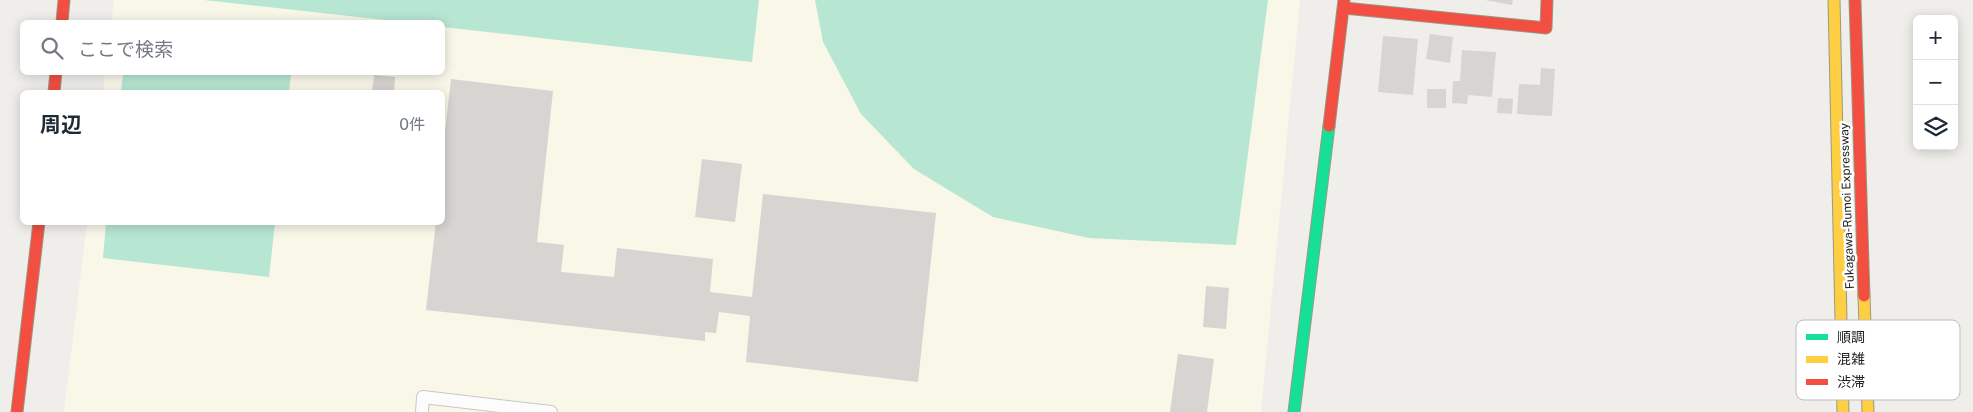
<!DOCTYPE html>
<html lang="ja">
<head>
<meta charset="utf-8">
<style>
	body { margin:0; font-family:"Public Sans","Noto Sans JP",sans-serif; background:#f6f6f7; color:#1f2937 }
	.controls { position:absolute; right:15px; top:15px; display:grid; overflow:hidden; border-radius:8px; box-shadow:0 2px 12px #0003 }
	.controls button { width:45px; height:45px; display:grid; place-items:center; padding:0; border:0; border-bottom:1px solid #e0e1e3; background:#fff; color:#1f2937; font:25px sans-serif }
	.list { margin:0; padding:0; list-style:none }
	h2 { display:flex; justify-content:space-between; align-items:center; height:65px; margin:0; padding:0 20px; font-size:21px }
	h2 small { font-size:16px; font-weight:400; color:#747a83 }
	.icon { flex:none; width:28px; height:28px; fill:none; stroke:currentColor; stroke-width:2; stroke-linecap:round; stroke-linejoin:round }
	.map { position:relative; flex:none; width:1973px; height:412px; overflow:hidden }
	.search { position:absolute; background:#fff; box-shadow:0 2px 12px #0003; left:20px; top:20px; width:425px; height:55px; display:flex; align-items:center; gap:12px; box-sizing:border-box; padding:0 18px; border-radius:8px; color:#747a83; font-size:19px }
	.panel { position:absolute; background:#fff; box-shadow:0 2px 12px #0003; left:20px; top:90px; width:425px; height:135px; border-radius:8px }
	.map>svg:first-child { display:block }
</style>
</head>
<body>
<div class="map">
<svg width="1973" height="412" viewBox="0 0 1973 412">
	<rect width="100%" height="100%" fill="#f0eeeb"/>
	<!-- education -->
	<path fill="#f8f7e8" d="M114,0h1186l-39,412h-1197l23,-189 355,-1v-130h-339l2,-19 337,-1v-50h-331z"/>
	<!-- pitch -->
	<g fill="#b7e6d2">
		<path d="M204,0h555l-7,62 -309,-35 -1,-5h-39z"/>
		<path d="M815,0h453l-32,245 -147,-7 -96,-21 -79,-48 -53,-55 -38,-72z"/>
		<path d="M123,73v-1l168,1 -2,19h-168z"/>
		<path d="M106,223h169l-6,54 -166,-19z"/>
	</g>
	<!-- building -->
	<g fill="#d7d4d2">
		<path d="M1485,0h28l-1,5z"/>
		<path d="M1430,34l23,3 -3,26 -24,-4z"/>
		<path d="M1383,36l35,3 -5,56 -35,-3z"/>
		<path d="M1462,50l34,2 -4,45 -24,-2 -1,9 -15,-1 1,-22h7z"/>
		<path d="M1541,68l14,1 -3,47 -35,-2 2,-30 21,1z"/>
		<path d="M374,75l21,2 -1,15h-22z"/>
		<path d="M451,79l102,12 -16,151 27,3 -3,27 53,5 3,-29 96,11 -3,33 42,5 11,-103 173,19 -18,169 -172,-20 4,-46 -31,-4 -3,21 -11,-1v9l-279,-31 10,-88h6v-64z"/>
		<rect x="1427" y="89" width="19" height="19"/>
		<path d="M1498,98l15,1 -1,15 -15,-1z"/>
		<path d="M702,159l40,5 -7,58 -40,-5z"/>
		<path d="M1206,286l23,2 -3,41 -23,-2z"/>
		<path d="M1178,354l36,5 -7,53h-37z"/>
	</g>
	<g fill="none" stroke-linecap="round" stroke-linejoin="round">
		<defs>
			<path id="lane" d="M422,412l1,-15 128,15"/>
			<path id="fast" d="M1294,412l35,-286"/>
			<g id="slow">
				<path d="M1834,0l9,412"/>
				<path d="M1864,296l4,116"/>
			</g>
			<g id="jam">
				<path d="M1855,0l9,296"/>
				<path d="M1344,8l202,20 1,-28"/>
				<path d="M62,22l2,-22"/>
				<path d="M54,92l2,-20"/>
				<path d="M1329,126l15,-126"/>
				<path d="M17,412l22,-190"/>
			</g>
		</defs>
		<!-- lane casing -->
		<use href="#lane" stroke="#c9c8c7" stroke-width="14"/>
		<!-- fast casing -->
		<use href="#fast" stroke="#999a82" stroke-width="13"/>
		<!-- slow casing -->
		<use href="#slow" stroke="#999a82" stroke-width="13"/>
		<!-- jam casing -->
		<use href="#jam" stroke="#999a82" stroke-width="13"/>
		<!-- lane -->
		<use href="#lane" stroke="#fdfcfc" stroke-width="12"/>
		<!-- fast -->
		<use href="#fast" stroke="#16e098" stroke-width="11"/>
		<!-- slow -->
		<use href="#slow" stroke="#ffcf43" stroke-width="11"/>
		<!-- jam -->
		<use href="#jam" stroke="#f24e42" stroke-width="11"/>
	</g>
	<g text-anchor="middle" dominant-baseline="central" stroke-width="5" stroke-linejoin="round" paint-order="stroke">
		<!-- street labels -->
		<g font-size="12" fill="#222" stroke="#fff">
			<text transform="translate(1847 206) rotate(-92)">Fukagawa-Rumoi Expressway</text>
		</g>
	</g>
	<!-- legend -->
	<rect x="1796" y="320" width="164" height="80" rx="8" fill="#fff" stroke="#bdbdbd" stroke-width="1"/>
	<rect x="1806" y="334" width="22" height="6" fill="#16e098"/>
	<rect x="1806" y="356" width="22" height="7" fill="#ffcf43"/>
	<rect x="1806" y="379" width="22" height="6" fill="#f24e42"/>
	<g font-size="14" fill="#222">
		<text x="1837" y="342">順調</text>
		<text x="1837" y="364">混雑</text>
		<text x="1837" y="387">渋滞</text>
	</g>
</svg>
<div class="controls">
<button>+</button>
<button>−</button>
<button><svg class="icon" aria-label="layers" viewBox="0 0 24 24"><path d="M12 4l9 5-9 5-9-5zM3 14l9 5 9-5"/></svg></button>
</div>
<div class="search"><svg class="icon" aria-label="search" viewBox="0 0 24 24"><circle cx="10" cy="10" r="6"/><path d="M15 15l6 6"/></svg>ここで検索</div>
<section class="panel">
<h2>周辺<small>0件</small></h2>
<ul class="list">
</ul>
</section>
</div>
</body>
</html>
